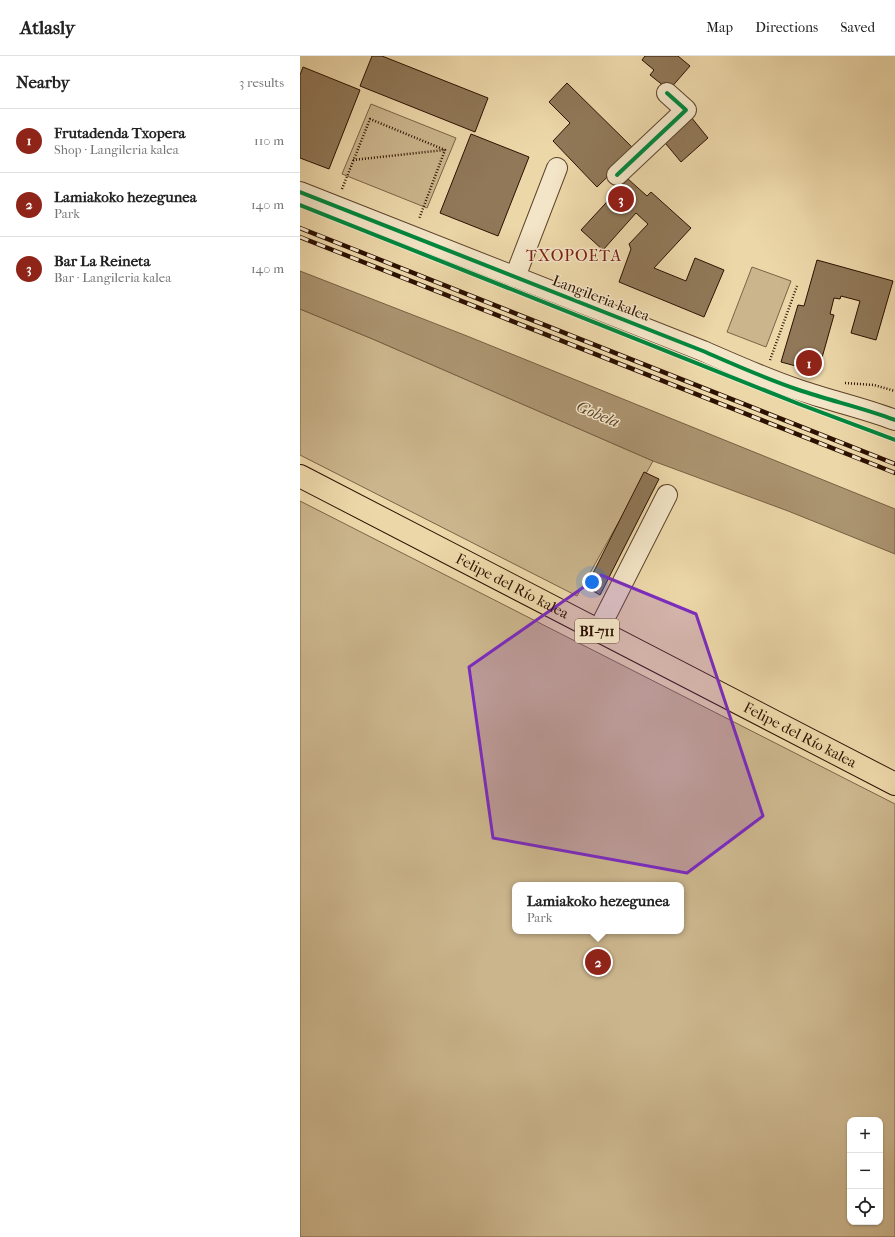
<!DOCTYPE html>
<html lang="en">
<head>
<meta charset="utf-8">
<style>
	body { margin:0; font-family:"IM FELL French Canon",serif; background:#f6f6f6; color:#222 }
	.controls { position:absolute; right:12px; bottom:12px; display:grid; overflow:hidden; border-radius:8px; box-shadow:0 1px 3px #0004 }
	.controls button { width:36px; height:36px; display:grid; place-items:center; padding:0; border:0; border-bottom:1px solid #e0e0e0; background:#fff; color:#222; font:20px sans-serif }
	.you { position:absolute; left:292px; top:526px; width:14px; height:14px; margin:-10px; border:3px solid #fff; border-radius:50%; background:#1a73e8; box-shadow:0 0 0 6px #1a73e833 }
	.badge { display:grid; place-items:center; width:26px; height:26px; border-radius:50%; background:#8f2418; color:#fff; font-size:13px; font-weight:700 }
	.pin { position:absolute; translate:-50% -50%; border:2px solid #fff; box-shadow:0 1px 4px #0006 }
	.popup { position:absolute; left:212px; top:826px; width:172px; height:52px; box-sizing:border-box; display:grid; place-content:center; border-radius:8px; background:#fff; filter:drop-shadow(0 1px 3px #0005); font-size:13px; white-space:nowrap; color:#767676 }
	.popup b { font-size:15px; color:#222 }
	.popup::after { content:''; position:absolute; left:50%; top:100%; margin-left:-8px; border:8px solid transparent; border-top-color:#fff }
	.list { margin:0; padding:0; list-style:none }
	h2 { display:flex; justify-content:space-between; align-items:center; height:52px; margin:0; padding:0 16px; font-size:17px }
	h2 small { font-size:13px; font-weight:400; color:#767676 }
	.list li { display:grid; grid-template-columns:26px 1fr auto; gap:12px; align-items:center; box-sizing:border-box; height:64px; padding:0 16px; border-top:1px solid #e0e0e0 }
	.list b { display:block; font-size:15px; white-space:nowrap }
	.list p { margin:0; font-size:13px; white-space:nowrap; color:#767676 }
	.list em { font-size:13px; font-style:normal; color:#767676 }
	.icon { flex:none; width:22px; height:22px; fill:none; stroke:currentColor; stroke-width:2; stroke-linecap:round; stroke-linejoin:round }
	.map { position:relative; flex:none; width:595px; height:1181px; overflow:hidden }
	header { display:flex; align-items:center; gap:24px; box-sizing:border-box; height:56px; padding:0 20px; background:#fff; border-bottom:1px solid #e0e0e0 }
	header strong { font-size:19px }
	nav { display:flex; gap:22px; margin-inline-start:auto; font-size:14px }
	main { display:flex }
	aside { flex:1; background:#fff }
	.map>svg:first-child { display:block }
</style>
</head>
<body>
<header>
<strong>Atlasly</strong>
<nav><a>Map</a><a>Directions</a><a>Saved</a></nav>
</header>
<main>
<aside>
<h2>Nearby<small>3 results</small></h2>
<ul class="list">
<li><span class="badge">1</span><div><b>Frutadenda Txopera</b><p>Shop · Langileria kalea</p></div><em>110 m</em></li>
<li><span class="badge">2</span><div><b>Lamiakoko hezegunea</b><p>Park</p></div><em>140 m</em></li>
<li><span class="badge">3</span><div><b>Bar La Reineta</b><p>Bar · Langileria kalea</p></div><em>140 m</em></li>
</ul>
</aside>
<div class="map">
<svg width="595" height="1181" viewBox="0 0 595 1181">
	<rect width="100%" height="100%" fill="#ecd7a9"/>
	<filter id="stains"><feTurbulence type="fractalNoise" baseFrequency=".005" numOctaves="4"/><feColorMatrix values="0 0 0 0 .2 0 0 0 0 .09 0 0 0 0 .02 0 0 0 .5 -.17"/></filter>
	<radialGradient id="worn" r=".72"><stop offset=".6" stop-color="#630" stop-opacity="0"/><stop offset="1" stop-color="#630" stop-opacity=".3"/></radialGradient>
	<!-- green -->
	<g fill="#cbb58c" stroke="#7c6346" fill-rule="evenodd">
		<path d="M71,48l85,34 -29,70 -85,-34z"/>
		<path d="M452,211l39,14 -25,66 -39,-15z"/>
		<path d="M0,253l75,31 278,121 -76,135 -277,-141z"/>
		<path d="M0,445l595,303v433h-595zM215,829h166v46h-166zM550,1064h30v102h-30z"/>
	</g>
	<!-- water -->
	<path fill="#ab9470" stroke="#786043" d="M0,215l167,65 428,173v45l-107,-43 -135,-50 -278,-121 -75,-31z"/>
	<!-- building -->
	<g fill="#907858" stroke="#2c1100">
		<path d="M72,0h10l106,42 -13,34 -115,-46z"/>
		<path d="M345,0h33l12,10 -21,24 -19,-15 4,-5 -12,-10z"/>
		<path d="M3,11l57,23 -31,79 -29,-11v-83z"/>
		<path d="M267,27l68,67 -38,37 -44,-46 17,-18 -21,-21z"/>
		<path d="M391,61l17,21 -27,24 -20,-24z"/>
		<path d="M171,78l58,23 -31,79 -58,-23z"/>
		<path d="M328,123l19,17 4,-4 40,36 -37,40 32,13 9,-23 29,12 -20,47 -85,-35 12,-33 -2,-5 19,-20 -12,-11 -33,37 -22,-20z"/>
		<path d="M517,204l76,21 -17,59 -25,-7 9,-32 -19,-5 -1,3 -6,-1 -4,16 4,1 -16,57 -37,-10 17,-57 6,1z"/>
		<path d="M344,416l15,7 -59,116 -14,-8z"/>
	</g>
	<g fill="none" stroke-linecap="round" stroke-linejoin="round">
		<defs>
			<g id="minor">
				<path d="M317,119l69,-65 -19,-17"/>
				<path d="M0,136l403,159c32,14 63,28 96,39 32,11 65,18 96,30"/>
				<path d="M215,221l42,-109"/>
				<path d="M298,575l69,-136"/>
			</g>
			<g id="major">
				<path id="s1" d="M0,420l595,308"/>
			</g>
		</defs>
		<!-- minor casing -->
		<use href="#minor" stroke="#5c422a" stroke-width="22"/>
		<!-- major casing -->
		<use href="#major" stroke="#2c1100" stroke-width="24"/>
		<!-- path -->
		<g stroke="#2c1100" stroke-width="2.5" stroke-dasharray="1 2" stroke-linecap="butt">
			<path d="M53,104l91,-10"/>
			<path d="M42,133l28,-70 75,31 -26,69"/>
			<path d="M470,304l27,-74"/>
			<path d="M545,327l29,2 21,6"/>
		</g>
		<!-- minor -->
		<use href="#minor" stroke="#f3e5c7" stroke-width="20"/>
		<!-- major -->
		<use href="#major" stroke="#ecd7a9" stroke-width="22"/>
		<defs>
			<g id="rail">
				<path d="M0,172l595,236"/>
				<path d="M0,181l595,236"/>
			</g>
		</defs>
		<!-- rail casing -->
		<use href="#rail" stroke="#2c1100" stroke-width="4.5"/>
		<!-- rail -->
		<use href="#rail" stroke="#f3e5c7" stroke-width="3" stroke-dasharray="9" stroke-linecap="butt"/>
		<defs>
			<g id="cycleway">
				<path d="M317,119l69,-65 -19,-17"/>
				<path d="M0,136l403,159c32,14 63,28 96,39 32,11 65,18 96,30"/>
				<path d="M0,149l499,199 96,36"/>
			</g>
		</defs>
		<!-- cycleway casing -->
		<use href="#cycleway" stroke="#f3e5c7" stroke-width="6"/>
		<!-- cycleway -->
		<use href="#cycleway" stroke="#00873e" stroke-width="4"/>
	</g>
	<!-- marked area -->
	<path fill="#7b2cbf" fill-opacity="0.2" stroke="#7b2cbf" stroke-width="3" stroke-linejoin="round" d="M301,519l95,39 67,202 -76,57 -194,-35 -24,-171z"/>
	<g text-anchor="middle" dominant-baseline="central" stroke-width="3" stroke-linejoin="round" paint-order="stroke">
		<!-- shield labels -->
		<rect fill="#f3e5c7" stroke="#68513c" stroke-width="1" x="275" y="563" width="44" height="24" rx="3"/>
		<g font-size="14" font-weight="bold" fill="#2c1100">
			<text x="297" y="575">BI-711</text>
		</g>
		<!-- street labels -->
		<g font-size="15" fill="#2c1100" stroke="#f3e5c7">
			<text transform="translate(301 242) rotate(21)">Langileria kalea</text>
			<text stroke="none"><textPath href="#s1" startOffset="239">Felipe del Río kalea</textPath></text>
			<text stroke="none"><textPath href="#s1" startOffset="563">Felipe del Río kalea</textPath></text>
		</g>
		<!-- neighbourhood labels -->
		<g font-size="16" letter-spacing="1" fill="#7a1f14" stroke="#f3e5c7">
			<text x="274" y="199">TXOPOETA</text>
		</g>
		<!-- water labels -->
		<g font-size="16" font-style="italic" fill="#5f452d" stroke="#f3e5c7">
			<text transform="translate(298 358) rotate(23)">Gobela</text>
		</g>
	</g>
	<rect width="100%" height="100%" filter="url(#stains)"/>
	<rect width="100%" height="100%" fill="url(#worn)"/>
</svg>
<div class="controls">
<button>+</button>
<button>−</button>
<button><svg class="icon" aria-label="locate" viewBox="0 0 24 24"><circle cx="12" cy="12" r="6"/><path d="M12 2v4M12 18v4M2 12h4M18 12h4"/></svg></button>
</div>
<div class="you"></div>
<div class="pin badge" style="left:509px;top:307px">1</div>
<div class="pin badge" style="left:298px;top:906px">2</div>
<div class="popup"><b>Lamiakoko hezegunea</b>Park</div>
<div class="pin badge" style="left:321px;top:143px">3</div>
</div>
</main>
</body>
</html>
